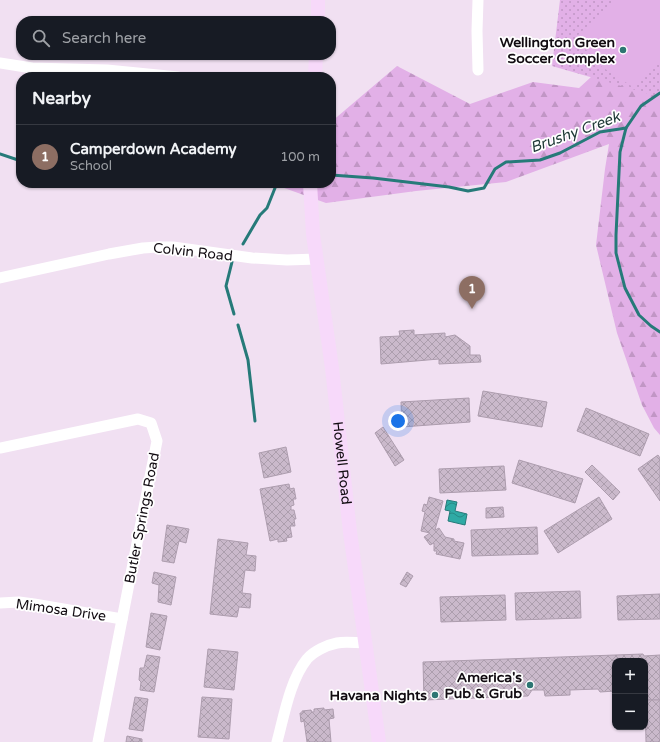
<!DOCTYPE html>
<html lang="en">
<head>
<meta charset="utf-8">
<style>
	body { margin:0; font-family:"Varela Round",sans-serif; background:#242831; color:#f1f3f6 }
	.controls { position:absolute; right:12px; bottom:12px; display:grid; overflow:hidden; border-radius:8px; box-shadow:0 1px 3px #0004 }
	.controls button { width:36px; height:36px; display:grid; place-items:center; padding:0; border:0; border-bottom:1px solid #363941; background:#171b24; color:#f1f3f6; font:20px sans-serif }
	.you { position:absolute; left:398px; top:421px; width:14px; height:14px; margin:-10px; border:3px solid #fff; border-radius:50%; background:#1a73e8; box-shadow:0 0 0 6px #1a73e833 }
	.badge { display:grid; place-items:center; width:26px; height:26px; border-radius:50%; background:#0b8043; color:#fff; font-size:13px; font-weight:700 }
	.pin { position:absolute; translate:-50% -33px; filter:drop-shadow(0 1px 2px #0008) }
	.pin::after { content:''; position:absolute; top:21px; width:14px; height:12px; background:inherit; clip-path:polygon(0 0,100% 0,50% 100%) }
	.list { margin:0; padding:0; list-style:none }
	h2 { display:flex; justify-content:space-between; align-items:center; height:52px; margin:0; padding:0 16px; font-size:17px }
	h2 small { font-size:13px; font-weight:400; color:#9ea1a6 }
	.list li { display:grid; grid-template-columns:26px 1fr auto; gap:12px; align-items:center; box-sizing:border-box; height:64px; padding:0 16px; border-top:1px solid #363941 }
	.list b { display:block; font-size:15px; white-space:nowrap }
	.list p { margin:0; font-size:13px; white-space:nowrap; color:#9ea1a6 }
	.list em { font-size:13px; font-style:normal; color:#9ea1a6 }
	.icon { flex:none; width:22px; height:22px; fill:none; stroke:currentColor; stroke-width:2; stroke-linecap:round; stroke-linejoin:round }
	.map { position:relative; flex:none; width:660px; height:742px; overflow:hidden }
	.search { position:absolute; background:#171b24; box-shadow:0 1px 3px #0004; left:16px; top:16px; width:320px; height:44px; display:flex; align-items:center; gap:10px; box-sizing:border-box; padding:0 14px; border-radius:16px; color:#9ea1a6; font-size:15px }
	.panel { position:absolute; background:#171b24; box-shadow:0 1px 3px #0004; left:16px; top:72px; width:320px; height:116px; border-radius:16px }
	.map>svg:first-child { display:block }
</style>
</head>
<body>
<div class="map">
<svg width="660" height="742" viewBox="0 0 660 742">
	<defs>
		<pattern id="forest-firs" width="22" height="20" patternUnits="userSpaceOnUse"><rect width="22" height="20" fill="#e2b0e7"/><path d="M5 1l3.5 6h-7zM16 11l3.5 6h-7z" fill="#c196c5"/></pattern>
		<pattern id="park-dots" width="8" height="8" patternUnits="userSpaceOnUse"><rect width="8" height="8" fill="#e2b0e7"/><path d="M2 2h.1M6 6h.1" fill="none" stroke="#c196c5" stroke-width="1.8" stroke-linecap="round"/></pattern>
		<pattern id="water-waves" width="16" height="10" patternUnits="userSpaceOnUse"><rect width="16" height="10" fill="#2faaa5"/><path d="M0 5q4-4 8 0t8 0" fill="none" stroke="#278985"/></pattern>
		<pattern id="building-cross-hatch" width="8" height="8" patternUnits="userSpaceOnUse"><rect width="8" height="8" fill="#cab9cb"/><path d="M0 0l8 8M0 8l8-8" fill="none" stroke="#ac9ead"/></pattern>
	</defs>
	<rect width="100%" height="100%" fill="#f1e0f2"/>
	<!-- forest -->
	<path fill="url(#forest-firs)" d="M660,62v373l-6,-7 -12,-23 -25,-72 -21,-88 9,-76 4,-25 -103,38 -90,9 -90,12 -53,-19 58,-1v-61l66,-56 73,38 63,-22 46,6 23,-21z"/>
	<!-- park -->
	<path fill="url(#park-dots)" d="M560,0h100v93l-4,3 -104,-30z"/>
	<!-- pitch -->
	<path fill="#e2b0e7" d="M614,0h46v62l-27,25 -31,-20 -27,-29z"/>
	<!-- water -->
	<path fill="url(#water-waves)" stroke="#267a79" d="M447,500l10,2 -2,9 12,3 -2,11 -17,-4 2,-10 -5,-1z"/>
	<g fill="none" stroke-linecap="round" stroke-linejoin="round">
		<!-- stream -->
		<g stroke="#267a79" stroke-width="3">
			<path d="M660,93l-19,13 -15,22 -6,24 -4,83v18l9,35 14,27 12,11 9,6"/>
			<path d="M0,154l21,7"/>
			<path d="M331,175l42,3 76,9 19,4 16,-3 11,-19 11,-7 34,-2 20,-7 40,-21 26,-4"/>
			<path d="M243,244l17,-29 7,-7 10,-25"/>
			<path d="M232,262l-6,24 8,28"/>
			<path d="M238,325l10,35 7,61"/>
		</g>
	</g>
	<!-- building -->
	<g fill="url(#building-cross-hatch)" stroke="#ad9dae">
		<path d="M414,330v5l31,-2v4l10,-2 15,11v9h10l1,7 -42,2v-5l-58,5 -1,-27 20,-1 -1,-5z"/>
		<path d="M483,391l64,11 -5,25 -64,-11z"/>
		<path d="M469,398l1,24 -68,5 -1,-25z"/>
		<path d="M586,408l63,26 -9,22 -63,-25z"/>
		<path d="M383,427l21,33 -9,6 -20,-33z"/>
		<path d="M286,447l5,25 -27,6 -5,-25z"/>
		<path d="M658,455l2,3v43l-22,-32z"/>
		<path d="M519,460l64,19 -8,24 -63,-20z"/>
		<path d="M592,465l28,27 -7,8 -28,-28z"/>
		<path d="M504,466l2,24 -66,3 -1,-24z"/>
		<path d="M289,484l1,5 4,-1 2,11h-3l1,6 -3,1v4h3l2,9h-2l1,7h-5l2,11 -6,1 1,3 -9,1v-3l-8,2 -10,-52z"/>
		<path d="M429,497l14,4 -8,29 4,-2 6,9 9,2v2l10,2 -4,16 -24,-5 1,-3h-3v-8l-4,2 -6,-8 6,-4 -9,-2 4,-19 -3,-1 2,-7 3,1z"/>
		<path d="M599,497l13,22 -54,34 -14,-22z"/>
		<path d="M503,507l1,10 -18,1v-10z"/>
		<path d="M167,525l22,4 -3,14 -7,-2 -5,22 -12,-2z"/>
		<path d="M537,527l1,27 -66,2 -1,-26z"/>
		<path d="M218,539l30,4 -2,12 10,1 -1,15 -10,-1 -3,23 9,1 -1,14 -11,-1 -2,10 -27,-3z"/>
		<path d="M154,572l22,5 -5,28 -13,-3 1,-17 -7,-2z"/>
		<path d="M407,572l6,4 -7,11 -6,-3z"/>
		<path d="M580,591l1,27 -65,2 -1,-27z"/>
		<path d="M660,594v25l-42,1 -1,-24z"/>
		<path d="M505,595l1,25 -65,2 -1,-25z"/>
		<path d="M151,613l16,3 -7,34 -14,-3z"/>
		<path d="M208,649l30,3 -4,38 -30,-3z"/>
		<path d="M643,654l1,2 16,-1v45h-15v-39h-30v30l-15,1 -2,-3 -28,1v5l-25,1 -1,-6h-12l-4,6 -104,4 -1,-38z"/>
		<path d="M147,655l13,2 -6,35 -14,-2 1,-8 -2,-2 1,-12h4z"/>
		<path d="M135,697l13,2 -5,32 -14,-2z"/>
		<path d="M202,697l30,2 -3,40 -31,-2z"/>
		<path d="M645,700h15v42h-14z"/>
		<path d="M324,708v2l9,-1 1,9 -5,1 2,23h-24l-3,-21 -3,1 -1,-9h2v-2l9,-1 1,2h2v-3z"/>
		<path d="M127,736l15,3v3h-16z"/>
	</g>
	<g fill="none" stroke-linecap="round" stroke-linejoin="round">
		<!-- minor -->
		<g stroke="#fff" stroke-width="11">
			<path d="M0,63l32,5 75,2 71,7"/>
			<path d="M478,70l-1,-39 1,-31"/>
			<path d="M0,278l109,-24 34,-6 15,-1h15l79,11 35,2 30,-1"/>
			<path d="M0,448l138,-29 13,4 6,18 -59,301"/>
			<path d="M0,603l19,-1 15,2 88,15"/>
			<path d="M277,742c7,-26 13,-62 30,-83 7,-8 20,-14 30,-16 9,-2 19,0 28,0"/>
		</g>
		<!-- major -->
		<g stroke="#f7d9fa" stroke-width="14">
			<path d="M318,21v-21"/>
			<path d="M315,77l1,-22"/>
			<path id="s1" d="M310,183l3,51 19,134 18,164 29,210"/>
		</g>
	</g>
	<!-- markers -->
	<g fill="#2d7673" stroke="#fff" stroke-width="1.5">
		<circle cx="623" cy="50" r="4"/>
		<circle cx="530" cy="685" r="4"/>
		<circle cx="435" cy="695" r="4"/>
	</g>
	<g text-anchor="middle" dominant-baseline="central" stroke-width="3.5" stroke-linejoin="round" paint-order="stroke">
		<!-- poi labels -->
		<g font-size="14" font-weight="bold" fill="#110b11" stroke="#fff" text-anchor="end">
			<text x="615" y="42">Wellington Green<tspan x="615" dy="16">Soccer Complex</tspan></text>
			<text x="522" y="677">America's<tspan x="522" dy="16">Pub &amp; Grub</tspan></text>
			<text x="427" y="695">Havana Nights</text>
		</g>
		<!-- street labels -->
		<g font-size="14" fill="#110b11" stroke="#fff">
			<text transform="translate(193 252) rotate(6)">Colvin Road</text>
			<text stroke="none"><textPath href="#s1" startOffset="282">Howell Road</textPath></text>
			<text transform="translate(142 518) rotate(-79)">Butler Springs Road</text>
			<text transform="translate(61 610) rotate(8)">Mimosa Drive</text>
		</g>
		<!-- water labels -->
		<g font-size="15" font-style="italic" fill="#213b39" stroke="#fff">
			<text transform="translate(575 132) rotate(-20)">Brushy Creek</text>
		</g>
	</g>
</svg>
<div class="controls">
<button>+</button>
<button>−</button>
</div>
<div class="you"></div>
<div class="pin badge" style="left:472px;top:309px;background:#8d6e63">1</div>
<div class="search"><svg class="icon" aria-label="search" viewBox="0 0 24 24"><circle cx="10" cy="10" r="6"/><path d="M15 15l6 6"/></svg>Search here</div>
<section class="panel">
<h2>Nearby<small></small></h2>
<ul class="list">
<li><span class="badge" style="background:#8d6e63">1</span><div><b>Camperdown Academy</b><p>School</p></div><em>100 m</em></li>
</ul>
</section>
</div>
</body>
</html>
